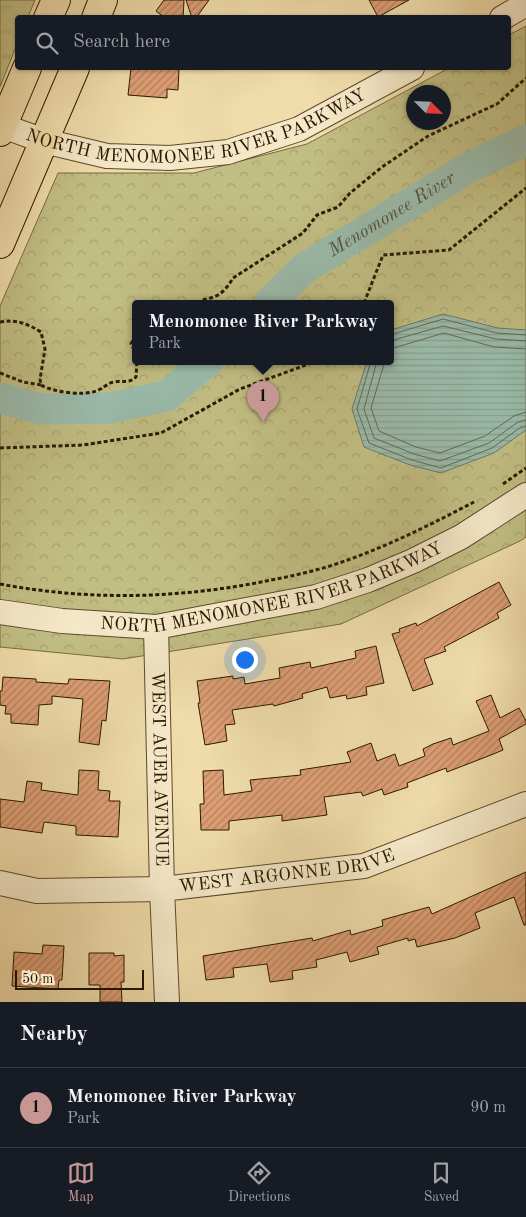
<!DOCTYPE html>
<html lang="en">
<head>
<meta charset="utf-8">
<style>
	body { margin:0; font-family:"Old Standard TT",serif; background:#20242c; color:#f1f3f6 }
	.compass { position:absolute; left:406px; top:85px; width:45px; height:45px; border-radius:50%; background:#171b24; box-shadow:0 1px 4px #0004; rotate:114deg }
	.scale { position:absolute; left:15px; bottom:12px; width:129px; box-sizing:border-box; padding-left:5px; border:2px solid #2a1901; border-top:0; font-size:14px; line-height:18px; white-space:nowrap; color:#2a1901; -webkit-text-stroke:4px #f5e8c8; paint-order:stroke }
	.you { position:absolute; left:244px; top:659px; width:18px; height:18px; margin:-12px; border:4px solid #fff; border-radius:50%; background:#1a73e8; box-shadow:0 0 0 8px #1a73e833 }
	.badge { display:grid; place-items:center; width:32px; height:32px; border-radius:50%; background:#c59692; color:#111; font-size:16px; font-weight:700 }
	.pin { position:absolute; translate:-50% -41px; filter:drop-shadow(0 1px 2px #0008) }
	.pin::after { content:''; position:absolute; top:26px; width:18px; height:15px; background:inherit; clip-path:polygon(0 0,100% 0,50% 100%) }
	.popup { position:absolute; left:132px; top:300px; width:262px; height:65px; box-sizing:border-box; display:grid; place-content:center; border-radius:5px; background:#171b24; filter:drop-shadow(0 1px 4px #0005); font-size:16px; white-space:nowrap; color:#9ea1a6 }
	.popup b { font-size:19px; color:#f1f3f6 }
	.popup::after { content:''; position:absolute; left:50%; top:100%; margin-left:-10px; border:10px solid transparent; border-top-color:#171b24 }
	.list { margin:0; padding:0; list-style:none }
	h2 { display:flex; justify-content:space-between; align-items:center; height:65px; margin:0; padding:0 20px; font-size:21px }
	h2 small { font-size:16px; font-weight:400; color:#9ea1a6 }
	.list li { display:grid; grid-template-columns:32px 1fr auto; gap:15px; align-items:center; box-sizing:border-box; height:80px; padding:0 20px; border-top:1px solid #363941 }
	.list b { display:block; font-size:19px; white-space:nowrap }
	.list p { margin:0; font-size:16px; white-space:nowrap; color:#9ea1a6 }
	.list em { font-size:16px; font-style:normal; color:#9ea1a6 }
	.icon { flex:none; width:28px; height:28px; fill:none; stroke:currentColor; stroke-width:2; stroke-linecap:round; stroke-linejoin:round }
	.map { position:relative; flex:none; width:526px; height:1002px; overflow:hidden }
	.search { position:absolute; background:#171b24; box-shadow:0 1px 4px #0004; left:15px; right:15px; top:15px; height:55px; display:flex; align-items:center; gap:12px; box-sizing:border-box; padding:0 18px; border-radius:5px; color:#9ea1a6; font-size:19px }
	.sheet { height:145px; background:#171b24 }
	nav { display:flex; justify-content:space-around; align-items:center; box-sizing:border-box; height:70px; border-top:1px solid #363941; background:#171b24; font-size:14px; color:#9ea1a6 }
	nav a { display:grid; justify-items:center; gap:2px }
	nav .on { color:#c59692 }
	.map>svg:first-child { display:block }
</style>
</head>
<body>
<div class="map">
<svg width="526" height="1002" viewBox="0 0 526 1002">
	<defs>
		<pattern id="grass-tufts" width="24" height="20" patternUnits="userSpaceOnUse" patternTransform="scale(1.25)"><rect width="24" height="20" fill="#c1be83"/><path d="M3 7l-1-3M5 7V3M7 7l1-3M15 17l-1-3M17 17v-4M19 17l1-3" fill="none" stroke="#a6a36f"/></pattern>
		<pattern id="forest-crowns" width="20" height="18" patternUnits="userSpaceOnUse" patternTransform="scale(1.25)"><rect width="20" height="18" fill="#c1be83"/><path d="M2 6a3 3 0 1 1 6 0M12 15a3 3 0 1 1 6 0" fill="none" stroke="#a6a36f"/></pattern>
		<pattern id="water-rules" width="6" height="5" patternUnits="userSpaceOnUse" patternTransform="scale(1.25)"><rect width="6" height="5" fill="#9abbab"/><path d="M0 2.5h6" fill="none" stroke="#85a091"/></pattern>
		<pattern id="building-hatch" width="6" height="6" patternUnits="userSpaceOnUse" patternTransform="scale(1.25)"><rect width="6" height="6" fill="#dd9e74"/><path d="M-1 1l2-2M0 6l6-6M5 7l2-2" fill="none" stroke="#b3805d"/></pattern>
	</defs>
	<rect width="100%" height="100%" fill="#efdcaa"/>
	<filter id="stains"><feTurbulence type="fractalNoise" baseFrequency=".004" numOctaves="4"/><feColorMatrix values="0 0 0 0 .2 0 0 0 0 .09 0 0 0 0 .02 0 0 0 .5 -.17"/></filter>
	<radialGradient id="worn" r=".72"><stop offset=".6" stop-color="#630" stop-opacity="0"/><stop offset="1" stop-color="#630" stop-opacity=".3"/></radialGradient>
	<!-- grass -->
	<path fill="url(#grass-tufts)" stroke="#766c42" d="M0,0h35l-7,17 -10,1 -1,26 -17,43z"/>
	<!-- forest -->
	<path fill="url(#forest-crowns)" stroke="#766c42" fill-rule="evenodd" d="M526,26v511l-6,4 -179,83 -218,35 -123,-12v-341l58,-133h136l113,-29 142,-76h59l1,-33zM414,92h30v30h-30zM136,303h254v58h-254z"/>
	<!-- water -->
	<path fill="url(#water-rules)" stroke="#6d7a67" d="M443,314l55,14 28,2v100l-32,23 -53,20 -31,-8 -46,-18 -12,-38 15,-48h23l1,-31z"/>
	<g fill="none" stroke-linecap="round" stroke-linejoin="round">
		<!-- shore -->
		<g stroke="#626a56" stroke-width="1">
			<path d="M390,335l53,-16 54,14 29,2"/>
			<path d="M390,341l53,-15 53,13 30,2"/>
			<path d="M390,349l54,-16 50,14 32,2"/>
			<path d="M371,361l-14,48 12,34 43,17 29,8 51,-20 29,-21 5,-1"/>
			<path d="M377,361l-13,48 10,29 40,16 26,7 49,-18 29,-21 8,-2"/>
			<path d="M385,361l-14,47 8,23 37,16 24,6 45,-17 29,-20 12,-4"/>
		</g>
		<!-- river -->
		<g stroke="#9abbab" stroke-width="31">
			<path id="s1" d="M269,303l36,-35 163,-100 58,-28"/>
			<path d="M0,398l41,11 68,-1 58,-12 41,-35"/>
		</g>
	</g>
	<!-- building -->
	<g fill="url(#building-hatch)" stroke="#2a1901">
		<path d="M164,0h20l-1,18h-18l-9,-7z"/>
		<path d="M186,0h23l-13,18h-4z"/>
		<path d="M369,0h40l-31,17z"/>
		<path d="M131,68h48l-1,22 -11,-1v9l-39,-3z"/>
		<path d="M499,582l12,23 -14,8 2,5 -55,29 2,4 -22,8 9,25 -20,7 -21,-57 8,-2 -1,-3 17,-6 1,3z"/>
		<path d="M376,646l8,37 -18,4 1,8 -20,4 -1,-4 -16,3 -3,-11 -25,7 1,4 -29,8 -1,-2 -41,6 3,14 -10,1 2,16 -22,4 -7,-42h2l-3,-22 36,-5v3l11,-2 1,7 35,-6 -1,-10 31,-6 1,6 45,-10 -1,-7z"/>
		<path d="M3,677l33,2v3l32,2 1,-5 41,2 -4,40 -4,-1 -3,25 -20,-3 4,-43 -31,-3v8l-13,1 -1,20 -27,-2v-9h-6l1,-8 -6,-1v-14h2z"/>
		<path d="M491,695l9,23 19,-10 7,13v3l-27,15 4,11 -12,5 -44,17 -1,-4 -39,15 1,4 -24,8 -2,-6 -19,7 -2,-4 -37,5 3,18 -45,6v-6l-53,6v9h-28l-1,-26h4l-1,-33 20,-1 1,25 28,-4 -2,-11 51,-5 -1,-5 51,-8 -4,-10 24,-9 6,18 18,-7 4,12 26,-10 -2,-7 10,-5 18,-6 2,7 36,-14 -13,-30z"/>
		<path d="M79,770l20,1 -1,19 12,1 -1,10h11l-2,36 -42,-2v-9l-32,-4 -2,11 -42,-6v-28l24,3 3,-21 15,2 -1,7 37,5z"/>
		<path d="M526,872v53h-2l-10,-28 -39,16 5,15 -25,10 -38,9 -2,-8 -7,2v-3l-31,9 2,7 -29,8 -3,-10 -31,8 1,7 -25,4 1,8 -23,3 -3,-18 -34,4 1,9 -28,3 -3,-24 109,-18 1,3 37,-11 1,5 32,-9 -1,-6 47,-13 3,7z"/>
		<path d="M43,945l21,1 -2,34h-3l-1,9 -46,-3 2,-34 28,2z"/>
		<path d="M89,953h25v3l10,-1v27h-3l1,20h-22v-17h-11z"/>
	</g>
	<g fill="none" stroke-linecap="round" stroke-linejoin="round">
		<defs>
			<g id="minor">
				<path d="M502,18l24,-14"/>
				<path id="s2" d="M0,125l44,16 63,15 63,2 58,-6 71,-23 113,-61"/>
				<path id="s3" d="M0,612l62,9 94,6 160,-30 52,-17 45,-19 48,-24 65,-42"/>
				<path id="s4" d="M156,627l6,262 5,113"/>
				<path id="s5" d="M0,883l37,8 125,-2 202,-23 162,-62"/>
			</g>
			<g id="major">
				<path d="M48,18l8,-18"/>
				<path d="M96,18l7,-18"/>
				<path d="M0,132l27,-64"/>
				<path d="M0,244l75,-176"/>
			</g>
		</defs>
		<!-- minor casing -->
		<use href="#minor" stroke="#5b4a2b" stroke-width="26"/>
		<!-- major casing -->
		<use href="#major" stroke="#2a1901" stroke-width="30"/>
		<!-- path -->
		<g stroke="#2a1901" stroke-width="3" stroke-dasharray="4 2.5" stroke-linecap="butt">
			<path d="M197,303c6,-4 13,-4 19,-7 8,-4 13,-11 17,-18l70,-45 14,-18 21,-8 12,-14 32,-26 46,-31 69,-32 29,-26"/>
			<path d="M364,303l19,-48 66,-5 77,-62"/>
			<path d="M0,322c16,-3 28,2 41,10l4,17 -5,30 1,6c12,7 42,11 55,6 7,-2 11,-8 18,-9 9,-2 15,2 22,-5l1,-16"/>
			<path d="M136,335l-5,9 5,9"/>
			<path d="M0,373l23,9 18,3"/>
			<path d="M0,448l83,-3 78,-12 79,-44 77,-28"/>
			<path d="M503,484l23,-16"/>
			<path d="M0,584c85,16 170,15 256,-1 26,-5 52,-10 77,-18 49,-16 95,-39 141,-63"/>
		</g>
		<!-- minor -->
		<use href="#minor" stroke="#f5e8c8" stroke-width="24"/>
		<!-- major -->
		<use href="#major" stroke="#efdcaa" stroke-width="28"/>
	</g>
	<g text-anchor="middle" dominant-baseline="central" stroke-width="4.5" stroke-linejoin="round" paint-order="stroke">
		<!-- street labels -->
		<g font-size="18" fill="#2a1901" stroke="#f5e8c8">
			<text stroke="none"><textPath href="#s2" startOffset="205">NORTH MENOMONEE RIVER PARKWAY</textPath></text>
			<text stroke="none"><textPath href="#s3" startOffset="278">NORTH MENOMONEE RIVER PARKWAY</textPath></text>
			<text stroke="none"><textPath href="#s4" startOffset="142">WEST AUER AVENUE</textPath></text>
			<text stroke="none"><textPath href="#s5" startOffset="289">WEST ARGONNE DRIVE</textPath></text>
		</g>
		<!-- water labels -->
		<g font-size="19" font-style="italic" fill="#51523c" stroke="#f5e8c8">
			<text stroke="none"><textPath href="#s1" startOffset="152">Menomonee River</textPath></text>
		</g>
	</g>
	<rect width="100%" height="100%" filter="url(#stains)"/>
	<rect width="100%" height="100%" fill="url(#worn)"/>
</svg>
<svg class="compass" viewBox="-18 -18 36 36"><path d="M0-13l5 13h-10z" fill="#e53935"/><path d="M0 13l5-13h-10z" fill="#9ea1a6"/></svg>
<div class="scale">50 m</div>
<div class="you"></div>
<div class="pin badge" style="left:263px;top:422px">1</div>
<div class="popup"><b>Menomonee River Parkway</b>Park</div>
<div class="search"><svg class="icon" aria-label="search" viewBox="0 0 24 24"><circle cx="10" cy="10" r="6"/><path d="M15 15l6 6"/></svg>Search here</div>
</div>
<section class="sheet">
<h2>Nearby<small></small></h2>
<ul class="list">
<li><span class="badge">1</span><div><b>Menomonee River Parkway</b><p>Park</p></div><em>90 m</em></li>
</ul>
</section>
<nav>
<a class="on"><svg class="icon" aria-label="map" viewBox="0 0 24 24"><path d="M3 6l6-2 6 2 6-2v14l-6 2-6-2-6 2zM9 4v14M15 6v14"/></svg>Map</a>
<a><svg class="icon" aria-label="directions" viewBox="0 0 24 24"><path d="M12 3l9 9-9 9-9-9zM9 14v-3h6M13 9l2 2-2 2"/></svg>Directions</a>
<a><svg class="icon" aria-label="saved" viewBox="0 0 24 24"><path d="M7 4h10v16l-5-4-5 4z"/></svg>Saved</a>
</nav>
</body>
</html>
